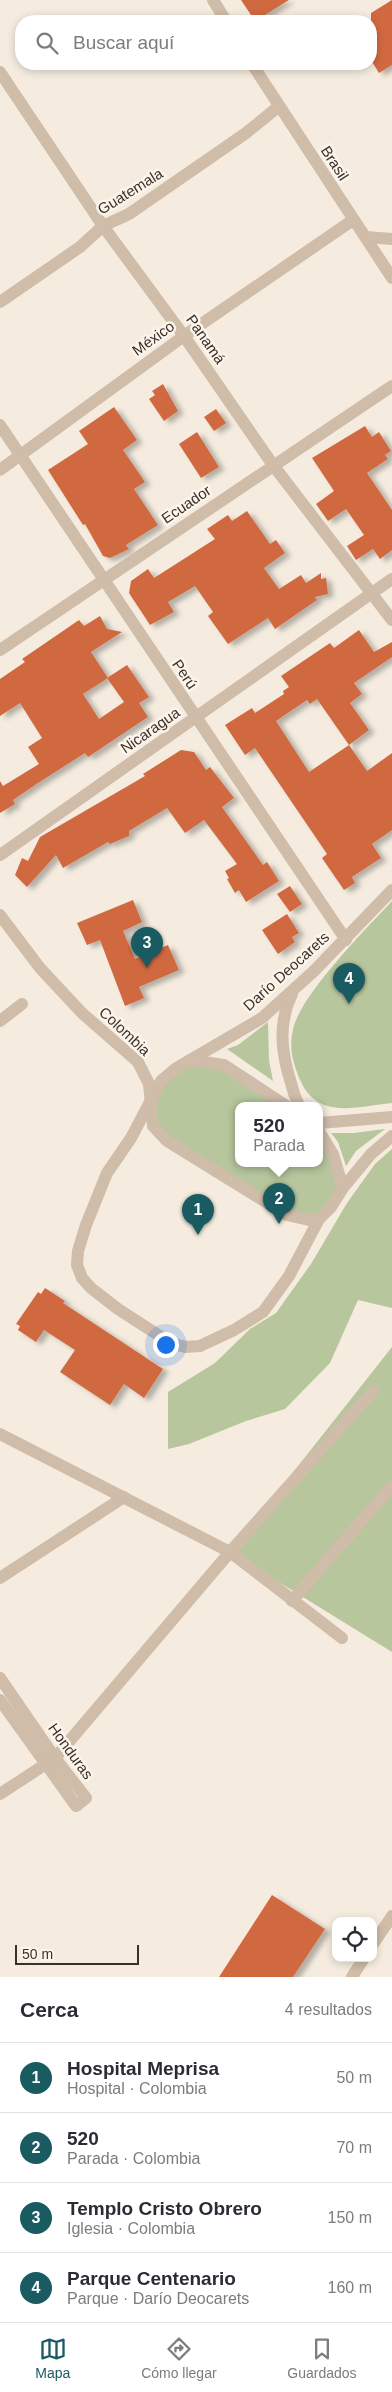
<!DOCTYPE html>
<html lang="es">
<head>
<meta charset="utf-8">
<style>
	body { margin:0; font-family:Helvetica,sans-serif; background:#f7f7f7; color:#2b2b33 }
	.controls { position:absolute; right:15px; bottom:15px; display:grid; overflow:hidden; border-radius:10px; box-shadow:0 2px 8px #0003 }
	.controls button { width:45px; height:45px; display:grid; place-items:center; padding:0; border:0; border-bottom:1px solid #e1e1e2; background:#fff; color:#2b2b33; font:25px sans-serif }
	.scale { position:absolute; left:15px; bottom:12px; width:124px; box-sizing:border-box; padding-left:5px; border:2px solid #3c3029; border-top:0; font-size:14px; line-height:18px; white-space:nowrap; color:#3c3029; -webkit-text-stroke:4px #fcf5ec; paint-order:stroke }
	.you { position:absolute; left:165px; top:1344px; width:18px; height:18px; margin:-12px; border:4px solid #fff; border-radius:50%; background:#1a73e8; box-shadow:0 0 0 8px #1a73e833 }
	.badge { display:grid; place-items:center; width:32px; height:32px; border-radius:50%; background:#1a5b62; color:#fff; font-size:16px; font-weight:700 }
	.pin { position:absolute; translate:-50% -41px; filter:drop-shadow(0 1px 2px #0008) }
	.pin::after { content:''; position:absolute; top:26px; width:18px; height:15px; background:inherit; clip-path:polygon(0 0,100% 0,50% 100%) }
	.popup { position:absolute; left:235px; top:1102px; width:88px; height:65px; box-sizing:border-box; display:grid; place-content:center; border-radius:10px; background:#fff; filter:drop-shadow(0 1px 4px #0005); font-size:16px; white-space:nowrap; color:#7c7c81 }
	.popup b { font-size:19px; color:#2b2b33 }
	.popup::after { content:''; position:absolute; left:50%; top:100%; margin-left:-10px; border:10px solid transparent; border-top-color:#fff }
	.list { margin:0; padding:0; list-style:none }
	h2 { display:flex; justify-content:space-between; align-items:center; height:65px; margin:0; padding:0 20px; font-size:21px }
	h2 small { font-size:16px; font-weight:400; color:#7c7c81 }
	.list li { display:grid; grid-template-columns:32px 1fr auto; gap:15px; align-items:center; box-sizing:border-box; height:70px; padding:0 20px; border-top:1px solid #e1e1e2 }
	.list b { display:block; font-size:19px; white-space:nowrap }
	.list p { margin:0; font-size:16px; white-space:nowrap; color:#7c7c81 }
	.list em { font-size:16px; font-style:normal; color:#7c7c81 }
	.icon { flex:none; width:28px; height:28px; fill:none; stroke:currentColor; stroke-width:2; stroke-linecap:round; stroke-linejoin:round }
	.map { position:relative; flex:none; width:392px; height:1977px; overflow:hidden }
	.search { position:absolute; background:#fff; box-shadow:0 2px 8px #0003; left:15px; right:15px; top:15px; height:55px; display:flex; align-items:center; gap:12px; box-sizing:border-box; padding:0 18px; border-radius:20px; color:#7c7c81; font-size:19px }
	.sheet { height:345px; background:#fff }
	nav { display:flex; justify-content:space-around; align-items:center; box-sizing:border-box; height:70px; border-top:1px solid #e1e1e2; background:#fff; font-size:14px; color:#7c7c81 }
	nav a { display:grid; justify-items:center; gap:2px }
	nav .on { color:#1a5b62 }
	.map>svg:first-child { display:block }
</style>
</head>
<body>
<div class="map">
<svg width="392" height="1977" viewBox="0 0 392 1977">
	<defs>
		<filter id="shadow"><feDropShadow dx="5.5" dy="3" stdDeviation="2.5" flood-color="#0004"/></filter>
	</defs>
	<rect width="100%" height="100%" fill="#f5ecdf"/>
	<!-- green -->
	<g fill="#b7c69d">
		<path d="M392,901v202c-39,4 -77,18 -94,-28 -6,-15 -9,-29 -5,-45 6,-34 74,-102 99,-129z"/>
		<path d="M268,1022l1,38 4,21 -46,-32 11,-4z"/>
		<path d="M207,1061l78,44h-46v58h80v-32l24,57 -24,31h-20l-146,-93 3,-36 19,-21z"/>
		<path d="M385,1129l-29,22 -10,15 -8,-24 -7,-9h23z"/>
		<path d="M392,1149v159l-34,-8 -28,63 -45,46 -39,12 -57,23 -21,5v-57l47,-29 35,-34 26,-16 35,-49 36,-61 28,-39z"/>
		<path d="M392,1347v305l-162,-100z"/>
	</g>
	<!-- building -->
	<g fill="#d16941" fill-rule="evenodd" filter="url(#shadow)">
		<path d="M241,0h48l-34,21z"/>
		<path d="M392,0v65l-13,8 -8,-13v-47z"/>
		<path d="M163,384l15,27 -14,10 -15,-22 6,-4 -3,-4z"/>
		<path d="M114,407l23,33 -14,10 22,32 -11,7 24,36 -32,20 3,4 -19,9 -7,-2 -18,-32 -2,1 -35,-55 40,-26 -9,-13z"/>
		<path d="M216,409l10,14 -12,8 -10,-14z"/>
		<path d="M365,426l7,11 7,-5 12,19 -6,4 3,4 -21,14 25,37v40l-12,9 -7,-10 -17,11 -9,-14 17,-11 -18,-26 -18,12 -12,-17 18,-13 -22,-33z"/>
		<path d="M197,432l22,35 -18,11 -22,-34z"/>
		<path d="M247,511l23,33 6,-4 9,13 -21,15 15,21 22,-14 5,8 15,-10v6l5,-1 2,16 -13,3 2,3 -42,29 -7,-11 -40,26 -20,-28 5,-4 -18,-26 -27,16 6,10 -24,13 -21,-32 2,-12 17,-12 6,9 61,-39 -8,-10 21,-14 4,6z"/>
		<path d="M100,616l7,13 15,3 -31,20 17,26 -25,16 16,25 25,-17 -17,-24 20,-13 22,32 -10,6 9,14 -60,40 -3,-4 -47,30 -25,17 2,4 -15,9v-32l3,5 36,-22 -11,-17 14,-9 -22,-35 -20,13v-37l25,-17 -3,-3 57,-39 5,6z"/>
		<path d="M359,630l15,22 18,-10v15l-38,26 8,11 -12,9 19,27 -20,15 18,26 25,-18v77l-20,14 9,14 -29,19 3,6 -11,7 -22,-32 5,-4 -72,-106 -10,7 -20,-30 27,-17 3,5 29,-19 -1,-3 6,-4 -8,-11 49,-33 4,5zM317,699l32,46 -40,27 -33,-51 31,-21 3,4z"/>
		<path d="M181,750l13,2 12,18 4,-3 24,31 -12,9 41,58 4,-3 12,19 -33,21 -7,-12 -4,3 -8,-14 2,-1 -4,-7 12,-7 -33,-44 -19,13 -18,-25 -38,23v5l-19,8 -2,-2 -45,26 -7,-13 -29,32 -12,-12 7,-17 6,3 12,-24 105,-61 -2,-2z"/>
		<path d="M290,886l12,18 -12,8 -13,-18z"/>
		<path d="M133,900l9,22 -19,9 12,28 33,-14 11,25 -40,17 5,11 -19,8 -25,-66 -13,5 -10,-22z"/>
		<path d="M287,914l12,19 -7,4 3,5 -17,12 -16,-24z"/>
		<path d="M45,1288l20,13 -2,2 100,66 -19,29 -20,-14 -14,21 -50,-33 15,-22 -31,-20 -8,12 -18,-12 2,-4 -4,-2 22,-32 3,2z"/>
		<path d="M272,1895l53,34 -32,48h-74z"/>
	</g>
	<g fill="none" stroke-linecap="round" stroke-linejoin="round">
		<!-- minor -->
		<g stroke="#cfbca9" stroke-width="12">
			<path d="M213,0l13,21"/>
			<path d="M252,64l140,214"/>
			<path d="M0,72l103,154 81,110 89,129 119,155"/>
			<path d="M366,237l26,2"/>
			<path d="M0,302l80,-55 23,-21 26,-12 117,-81 32,-26"/>
			<path d="M0,425l346,515"/>
			<path d="M0,470l184,-134 169,-116"/>
			<path d="M0,650l392,-264"/>
			<path d="M0,855l392,-276"/>
			<path d="M392,890l-78,81 -52,47 -87,51 -14,12 -30,57 -24,35 -21,52 -8,26 -1,14 5,13 9,10 27,21 51,33 16,5 15,-1 34,-16 29,-18 26,-36 30,-57 12,-12 12,-19 28,-34 21,-18"/>
			<path d="M0,915l40,53 42,45 56,49 11,22 4,42 14,15 120,74 22,5 10,-1"/>
			<path d="M292,994c-14,29 -11,58 -1,89 2,7 4,16 8,22"/>
			<path d="M0,1021l22,-17"/>
			<path d="M190,1060l34,5 61,40"/>
			<path d="M319,1123l73,-6"/>
			<path d="M319,1131l14,23 10,34"/>
			<path d="M0,1434l230,118 112,86"/>
			<path d="M0,1578l124,-81"/>
			<path d="M292,1601l100,-115"/>
			<path d="M0,1678l55,80 31,40 -10,8 -76,-106"/>
			<path d="M0,1794l55,-36 175,-206 143,-161"/>
			<path d="M373,1944l19,-28"/>
			<path d="M352,1977l12,-19"/>
		</g>
	</g>
	<g text-anchor="middle" dominant-baseline="central" stroke-width="5" stroke-linejoin="round" paint-order="stroke">
		<!-- street labels -->
		<g font-size="15" fill="#3c3029" stroke="#fcf5ec">
			<text transform="translate(335 163) rotate(57)">Brasil</text>
			<text transform="translate(130 191) rotate(-32)">Guatemala</text>
			<text transform="translate(153 338) rotate(-36)">México</text>
			<text transform="translate(206 339) rotate(55)">Panamá</text>
			<text transform="translate(186 504) rotate(-34)">Ecuador</text>
			<text transform="translate(185 674) rotate(56)">Perú</text>
			<text transform="translate(150 730) rotate(-35)">Nicaragua</text>
			<text transform="translate(286 971) rotate(-42)">Darío Deocarets</text>
			<text transform="translate(125 1031) rotate(43)">Colombia</text>
			<text transform="translate(71 1751) rotate(54)">Honduras</text>
		</g>
	</g>
</svg>
<div class="controls">
<button><svg class="icon" aria-label="locate" viewBox="0 0 24 24"><circle cx="12" cy="12" r="6"/><path d="M12 2v4M12 18v4M2 12h4M18 12h4"/></svg></button>
</div>
<div class="scale">50 m</div>
<div class="you"></div>
<div class="pin badge" style="left:198px;top:1235px">1</div>
<div class="pin badge" style="left:279px;top:1224px">2</div>
<div class="popup"><b>520</b>Parada</div>
<div class="pin badge" style="left:147px;top:968px">3</div>
<div class="pin badge" style="left:349px;top:1004px">4</div>
<div class="search"><svg class="icon" aria-label="search" viewBox="0 0 24 24"><circle cx="10" cy="10" r="6"/><path d="M15 15l6 6"/></svg>Buscar aquí</div>
</div>
<section class="sheet">
<h2>Cerca<small>4 resultados</small></h2>
<ul class="list">
<li><span class="badge">1</span><div><b>Hospital Meprisa</b><p>Hospital · Colombia</p></div><em>50 m</em></li>
<li><span class="badge">2</span><div><b>520</b><p>Parada · Colombia</p></div><em>70 m</em></li>
<li><span class="badge">3</span><div><b>Templo Cristo Obrero</b><p>Iglesia · Colombia</p></div><em>150 m</em></li>
<li><span class="badge">4</span><div><b>Parque Centenario</b><p>Parque · Darío Deocarets</p></div><em>160 m</em></li>
</ul>
</section>
<nav>
<a class="on"><svg class="icon" aria-label="map" viewBox="0 0 24 24"><path d="M3 6l6-2 6 2 6-2v14l-6 2-6-2-6 2zM9 4v14M15 6v14"/></svg>Mapa</a>
<a><svg class="icon" aria-label="directions" viewBox="0 0 24 24"><path d="M12 3l9 9-9 9-9-9zM9 14v-3h6M13 9l2 2-2 2"/></svg>Cómo llegar</a>
<a><svg class="icon" aria-label="saved" viewBox="0 0 24 24"><path d="M7 4h10v16l-5-4-5 4z"/></svg>Guardados</a>
</nav>
</body>
</html>
